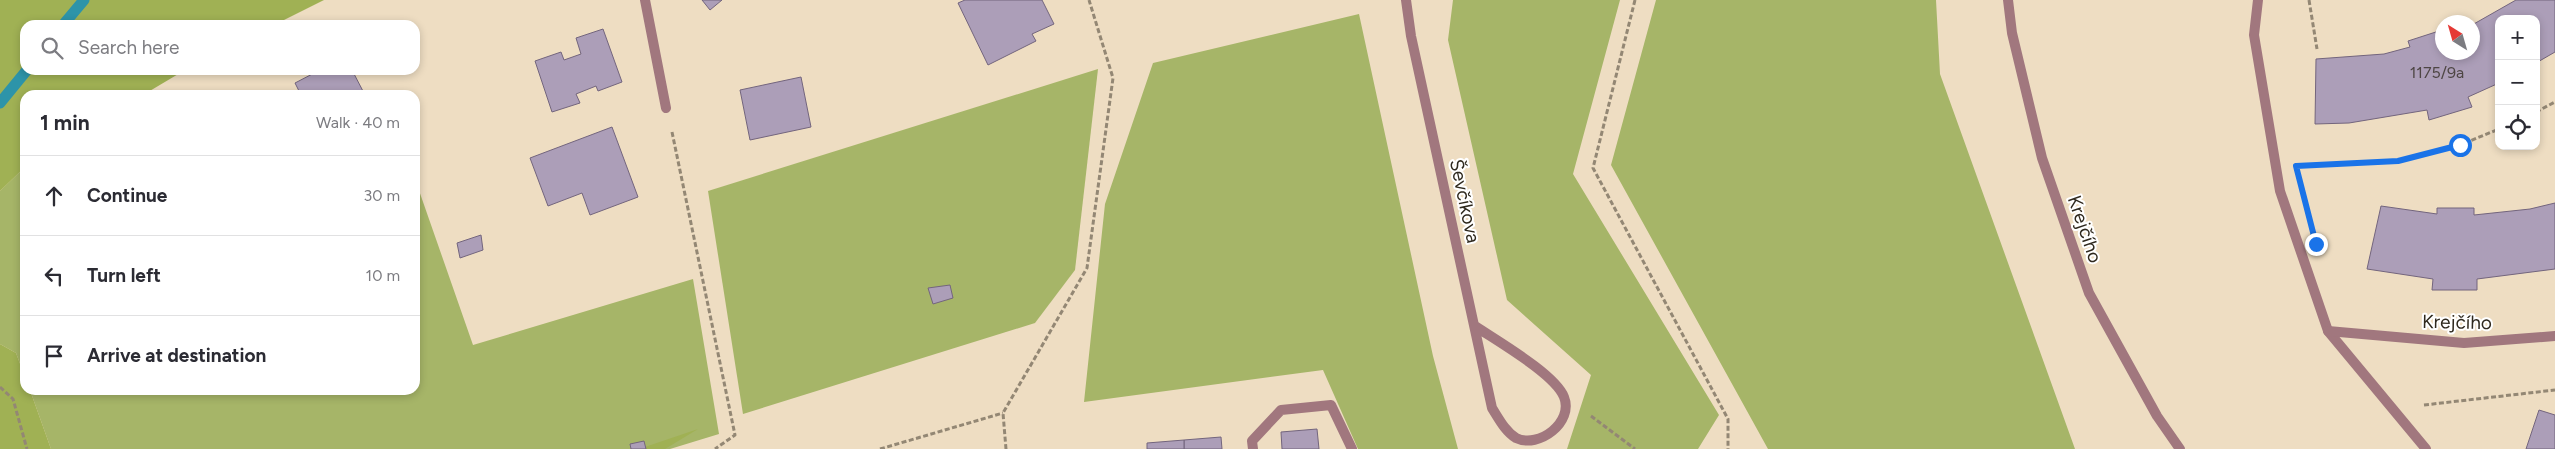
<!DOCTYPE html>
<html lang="en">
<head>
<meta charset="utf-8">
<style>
	body { margin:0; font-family:Figtree,sans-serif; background:#f7f7f7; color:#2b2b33 }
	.controls { position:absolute; right:15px; top:15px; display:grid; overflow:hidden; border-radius:10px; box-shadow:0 2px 8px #0003 }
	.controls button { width:45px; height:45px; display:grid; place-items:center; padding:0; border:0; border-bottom:1px solid #e1e1e2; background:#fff; color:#2b2b33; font:25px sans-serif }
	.compass { position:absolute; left:2435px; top:15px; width:45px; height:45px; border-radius:50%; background:#fff; box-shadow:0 2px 8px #0003; rotate:323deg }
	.stop { position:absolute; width:15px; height:15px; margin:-11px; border:4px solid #1a73e8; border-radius:50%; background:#fff }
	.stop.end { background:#1a73e8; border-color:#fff; box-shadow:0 1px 5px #0008 }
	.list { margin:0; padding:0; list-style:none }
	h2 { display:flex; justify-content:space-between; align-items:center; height:65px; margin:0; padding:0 20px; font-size:21px }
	h2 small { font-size:16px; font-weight:400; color:#7c7c81 }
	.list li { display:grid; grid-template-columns:32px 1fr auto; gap:15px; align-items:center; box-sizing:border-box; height:80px; padding:0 20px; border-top:1px solid #e1e1e2 }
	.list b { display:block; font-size:19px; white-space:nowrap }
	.list em { font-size:16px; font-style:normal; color:#7c7c81 }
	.icon { flex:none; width:28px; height:28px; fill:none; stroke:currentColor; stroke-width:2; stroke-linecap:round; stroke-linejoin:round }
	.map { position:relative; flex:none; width:2555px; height:449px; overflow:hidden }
	.search { position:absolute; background:#fff; box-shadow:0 2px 8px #0003; left:20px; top:20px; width:400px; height:55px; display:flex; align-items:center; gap:12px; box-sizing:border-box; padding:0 18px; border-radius:15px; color:#7c7c81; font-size:19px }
	.panel { position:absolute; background:#fff; box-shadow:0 2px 8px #0003; left:20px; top:90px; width:400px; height:305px; border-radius:15px }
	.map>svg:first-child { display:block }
</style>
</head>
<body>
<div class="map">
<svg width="2555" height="449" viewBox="0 0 2555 449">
	<rect width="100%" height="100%" fill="#eeddc2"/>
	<!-- green -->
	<g fill="#a6b568">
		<path d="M1453,0h167l-47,174 146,241 -21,34h-131l24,-74 -84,-75 -59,-260z"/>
		<path d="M1656,0h280l4,74 135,375h-307l-157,-284z"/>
		<path d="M1359,14l74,342 25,93h-100l-35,-79 -239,32 21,-198 48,-141z"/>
		<path d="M1098,69l-23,201 -40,53 -292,91 -35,-223z"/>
		<path d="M25,167v210l-9,-24 -16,-9v-153z"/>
		<path d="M415,179l58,166 220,-66 26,155 -49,15h-619l-21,-59h385z"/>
	</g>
	<!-- forest -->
	<g fill="#a0b154">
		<path d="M0,0h324l-50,25h-249v45h160l-42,25h-118v72l-25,24z"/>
		<path d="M0,344l16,9 9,24v13h5l21,59h-51z"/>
		<path d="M698,429l-33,20h-26z"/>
	</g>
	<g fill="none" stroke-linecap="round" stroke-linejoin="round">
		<!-- stream -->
		<g stroke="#2d94a9" stroke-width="11">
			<path d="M63,25l21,-25"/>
			<path d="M0,103l27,-33"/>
		</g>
	</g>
	<!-- building -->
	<g fill="#ac9eb8" stroke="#73657d">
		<path d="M702,0h20l-12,10z"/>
		<path d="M965,0h77l12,24 -22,10 4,7 -48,24 -30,-62z"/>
		<path d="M2516,0h39v52l-19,11v-44h-37v64l-31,14 4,10 -43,13 -2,-10 -78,13 -34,1 1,-65 68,-5 26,-7 -2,-6 34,-11v22h30v-27z"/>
		<path d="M603,29l19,53 -24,9 -2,-5 -20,8 4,9 -28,9 -17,-51 26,-9 3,8 17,-6 -5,-16z"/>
		<path d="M320,70h32l13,25h-64l-6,-12z"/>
		<path d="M801,77l10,50 -61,13 -10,-50z"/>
		<path d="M612,127l26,70 -48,18 -8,-22 -34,13 -18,-48z"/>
		<path d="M2555,203v66l-78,10v11h-45l1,-11 -66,-10 14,-63 56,8v-6h37v7l56,-6z"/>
		<path d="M481,235l2,15 -23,8 -3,-15z"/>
		<path d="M950,285l3,13 -20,6 -5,-16z"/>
		<path d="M2539,410l16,5v34h-29z"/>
		<path d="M1317,429l2,20h-37l-1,-17z"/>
		<path d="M1221,437l1,12h-38v-9z"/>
		<path d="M1184,440v9h-37v-6z"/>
		<path d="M644,441l2,8h-15l-1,-5z"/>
	</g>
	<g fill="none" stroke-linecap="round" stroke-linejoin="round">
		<!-- path -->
		<g stroke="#938774" stroke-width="3" stroke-dasharray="5 2.5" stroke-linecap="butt">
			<path d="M1635,0l-42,168 135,251v30"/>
			<path d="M2309,0l8,49"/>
			<path d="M2536,112l19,-10"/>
			<path d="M672,132l63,303 -20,14"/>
			<path d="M2302,166l96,-5 62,-16 39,-16"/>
			<path d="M0,387l13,12 14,50"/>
			<path d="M2424,405l131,-15"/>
			<path d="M1591,416l44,33"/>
			<path d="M880,449l123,-36"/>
			<path d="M1006,449l-3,-36 84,-145 26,-190 -24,-78"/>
		</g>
		<!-- service -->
		<path stroke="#a1777e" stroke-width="10" d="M1253,449l-1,-8 29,-31 50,-5 21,44"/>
		<!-- minor -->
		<g stroke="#a1777e" stroke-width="10">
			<path d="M645,0l21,108"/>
			<path d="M1406,0l5,36 81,372c7,11 13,23 24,30 23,11 58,-16 48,-41 -9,-23 -67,-56 -89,-71"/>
			<path d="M2258,0l-4,35 26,156 48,140 98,118"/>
			<path d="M2328,331l136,12 91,-7"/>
		</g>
		<!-- tertiary -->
		<path stroke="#a1777e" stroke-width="10" d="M2008,0l4,33 30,125 47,135 68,123 23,33"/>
	</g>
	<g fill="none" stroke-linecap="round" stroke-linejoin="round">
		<!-- route -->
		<path stroke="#1a73e8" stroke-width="6" d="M2316,244l-20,-78 102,-5 62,-16"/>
	</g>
	<g text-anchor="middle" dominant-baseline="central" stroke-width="4" stroke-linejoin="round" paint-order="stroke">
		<!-- number labels -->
		<g font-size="16" fill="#4e4644">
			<text x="2437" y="72">1175/9a</text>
		</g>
		<!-- street labels -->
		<g font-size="19" fill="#2f291e" stroke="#fff">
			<text transform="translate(1465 201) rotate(78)">Ševčíkova</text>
			<text transform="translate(2085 229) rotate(71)">Krejčího</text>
			<text transform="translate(2457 322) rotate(1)">Krejčího</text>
		</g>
	</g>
</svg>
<div class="controls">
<button>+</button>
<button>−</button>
<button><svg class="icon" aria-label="locate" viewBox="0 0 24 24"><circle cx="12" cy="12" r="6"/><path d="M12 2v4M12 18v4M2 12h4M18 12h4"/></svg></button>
</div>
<svg class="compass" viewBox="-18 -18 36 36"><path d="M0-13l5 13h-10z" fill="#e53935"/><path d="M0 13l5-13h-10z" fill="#7c7c81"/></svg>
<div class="stop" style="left:2460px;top:145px"></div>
<div class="stop end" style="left:2316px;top:244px"></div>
<div class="search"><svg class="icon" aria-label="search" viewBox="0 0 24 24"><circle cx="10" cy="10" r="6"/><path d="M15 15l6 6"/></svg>Search here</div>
<section class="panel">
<h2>1 min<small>Walk · 40 m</small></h2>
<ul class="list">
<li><svg class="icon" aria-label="ahead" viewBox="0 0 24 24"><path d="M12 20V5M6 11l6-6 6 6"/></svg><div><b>Continue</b></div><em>30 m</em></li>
<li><svg class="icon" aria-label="left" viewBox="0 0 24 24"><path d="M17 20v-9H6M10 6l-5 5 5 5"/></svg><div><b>Turn left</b></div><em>10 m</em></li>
<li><svg class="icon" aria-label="arrive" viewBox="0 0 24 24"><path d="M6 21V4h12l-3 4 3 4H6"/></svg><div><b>Arrive at destination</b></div></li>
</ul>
</section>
</div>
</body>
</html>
